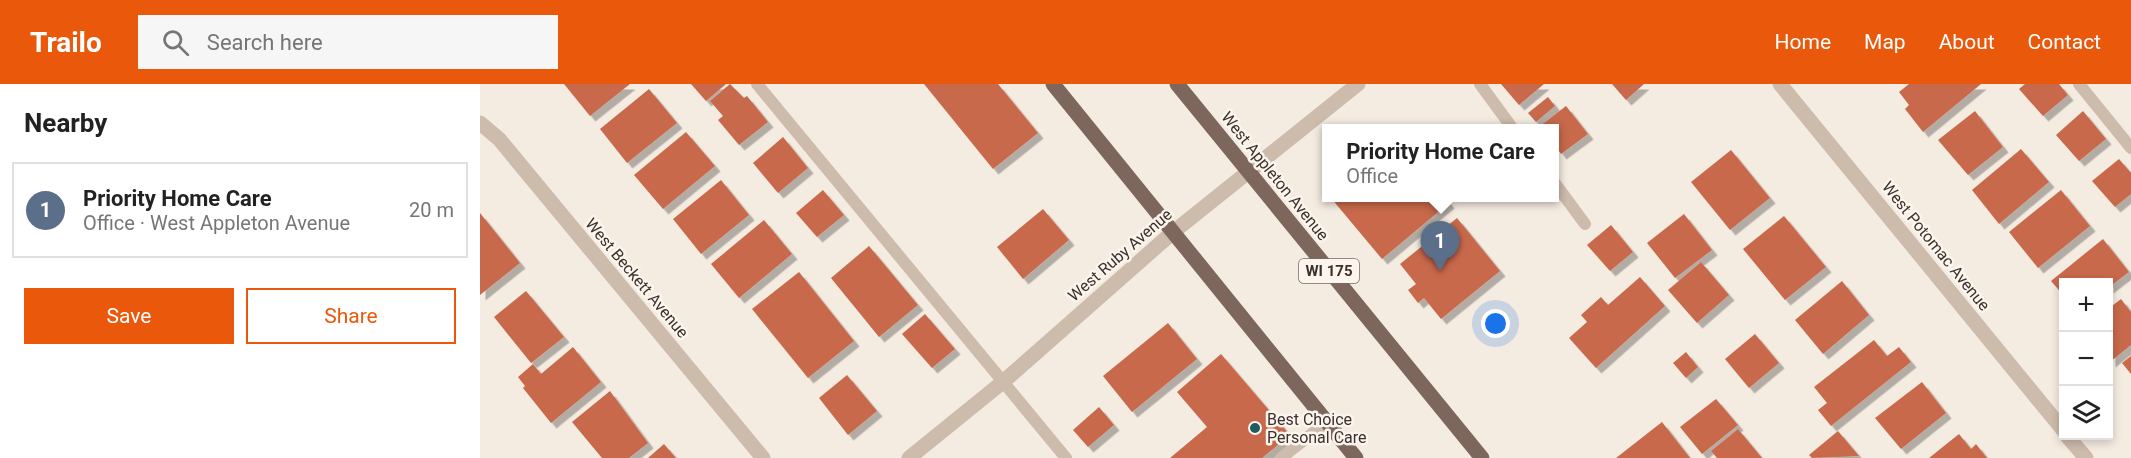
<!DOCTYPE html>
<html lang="en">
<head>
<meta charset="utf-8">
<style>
	body { margin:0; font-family:Roboto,sans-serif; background:#f6f6f6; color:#222 }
	.controls { position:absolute; right:18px; bottom:18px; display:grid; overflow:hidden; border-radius:0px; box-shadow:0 3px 9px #0003 }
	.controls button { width:54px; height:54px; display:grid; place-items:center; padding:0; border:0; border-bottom:2px solid #e0e0e0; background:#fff; color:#222; font:30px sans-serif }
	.you { position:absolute; left:1016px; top:240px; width:21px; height:21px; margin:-15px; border:4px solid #fff; border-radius:50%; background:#1a73e8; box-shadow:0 0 0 9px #1a73e833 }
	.badge { display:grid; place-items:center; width:39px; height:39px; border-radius:50%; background:#ea580c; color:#fff; font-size:20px; font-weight:700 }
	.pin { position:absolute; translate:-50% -50px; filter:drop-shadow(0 2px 3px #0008) }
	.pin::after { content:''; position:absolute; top:32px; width:21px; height:18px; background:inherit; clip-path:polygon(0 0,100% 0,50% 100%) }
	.popup { position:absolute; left:842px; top:40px; width:237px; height:78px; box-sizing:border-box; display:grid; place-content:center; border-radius:0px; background:#fff; filter:drop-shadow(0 2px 4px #0005); font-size:20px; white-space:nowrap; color:#767676 }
	.popup b { font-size:22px; color:#222 }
	.popup::after { content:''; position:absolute; left:50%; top:100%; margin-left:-12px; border:12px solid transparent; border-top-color:#fff }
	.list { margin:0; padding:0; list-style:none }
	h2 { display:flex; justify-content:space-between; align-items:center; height:78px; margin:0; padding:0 24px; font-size:26px }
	h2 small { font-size:20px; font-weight:400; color:#767676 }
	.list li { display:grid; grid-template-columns:39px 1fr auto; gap:18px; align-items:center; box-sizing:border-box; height:96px; margin:0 12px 12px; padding:0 12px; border:2px solid #e0e0e0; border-radius:0px }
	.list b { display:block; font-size:22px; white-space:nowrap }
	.list p { margin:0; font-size:20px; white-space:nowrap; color:#767676 }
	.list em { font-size:20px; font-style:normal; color:#767676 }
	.actions { display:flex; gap:12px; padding:18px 24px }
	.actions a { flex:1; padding:14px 0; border:2px solid #ea580c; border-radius:0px; text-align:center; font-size:21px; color:#ea580c }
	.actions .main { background:#ea580c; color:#fff }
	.icon { flex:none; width:33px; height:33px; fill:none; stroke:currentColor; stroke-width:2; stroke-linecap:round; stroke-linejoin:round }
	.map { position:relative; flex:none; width:1651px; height:374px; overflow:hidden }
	header { display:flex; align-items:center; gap:36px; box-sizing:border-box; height:84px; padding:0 30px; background:#ea580c; color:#fff }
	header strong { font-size:28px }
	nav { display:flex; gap:33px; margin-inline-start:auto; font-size:21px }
	.search { width:420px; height:54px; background:#f6f6f6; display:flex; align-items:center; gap:15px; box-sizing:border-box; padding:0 21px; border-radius:0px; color:#767676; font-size:22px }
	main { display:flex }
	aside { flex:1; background:#fff }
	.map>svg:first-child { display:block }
</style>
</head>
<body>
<header>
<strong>Trailo</strong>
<div class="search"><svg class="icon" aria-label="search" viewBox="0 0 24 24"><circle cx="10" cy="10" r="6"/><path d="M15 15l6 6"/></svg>Search here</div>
<nav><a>Home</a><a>Map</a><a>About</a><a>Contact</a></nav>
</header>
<main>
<aside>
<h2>Nearby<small></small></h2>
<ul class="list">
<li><span class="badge" style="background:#5c6f8a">1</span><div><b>Priority Home Care</b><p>Office · West Appleton Avenue</p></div><em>20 m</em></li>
</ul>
<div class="actions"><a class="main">Save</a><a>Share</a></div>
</aside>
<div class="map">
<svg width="1651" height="374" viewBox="0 0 1651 374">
	<defs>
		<filter id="shadow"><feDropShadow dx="5.5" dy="5.5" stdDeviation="0" flood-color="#0004"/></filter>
	</defs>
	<rect width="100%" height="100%" fill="#f4ebe1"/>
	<!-- building -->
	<g fill="#c8694b" filter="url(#shadow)">
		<path d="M84,0h66l-40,32z"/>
		<path d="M211,0h35l-20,17z"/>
		<path d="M250,0l14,14 3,-2 21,26 -29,23 -21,-25 5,-4 -13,-15z"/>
		<path d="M444,0h74l40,49 -45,36z"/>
		<path d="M1021,0h43l-25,21z"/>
		<path d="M1132,0h32l-18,16z"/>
		<path d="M1429,0h72l-58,48 -18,-23 4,-4 -10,-13z"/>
		<path d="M1545,0h34l9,11 -25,21 -24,-27z"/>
		<path d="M169,5l28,34 -50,40 -27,-34z"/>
		<path d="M1068,13l7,9 -19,16 -8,-9z"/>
		<path d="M1086,22l22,28 -27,20 -7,-10v-15l-14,-3z"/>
		<path d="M1495,27l28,36 -35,28 -30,-35z"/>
		<path d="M1603,27l23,28 -27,22 -23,-26z"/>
		<path d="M206,48l29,34 -52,43 -29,-34z"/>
		<path d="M303,53l25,31 -30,25 -25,-30z"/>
		<path d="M1541,65l28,33 -50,42 -27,-34z"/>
		<path d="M1251,66l39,48 -40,32 -39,-48z"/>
		<path d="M1639,75l12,14v21l-16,13 -23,-26z"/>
		<path d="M241,96l28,35 -48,39 -28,-35z"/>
		<path d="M343,106l21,25 -27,22 -21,-24z"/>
		<path d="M1581,106l29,36 -52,42 -29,-36z"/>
		<path d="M851,114h114l4,5 -67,56z"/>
		<path d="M563,125l26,31 -46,39 -26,-32z"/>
		<path d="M0,129l40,50 -40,32z"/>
		<path d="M1204,130l28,36 -37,28 -28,-35z"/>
		<path d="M1304,132l42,51 -41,33 -42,-51z"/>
		<path d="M977,134l43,53 -59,48 -17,-21 -6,5 -10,-13 8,-6 -16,-20z"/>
		<path d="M284,136l28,34 -53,44 -28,-34z"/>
		<path d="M1131,141l22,27 -23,19 -23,-26z"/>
		<path d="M1623,155l26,33 -21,16v-6h-44v14l-13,-15z"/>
		<path d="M389,162l49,59 -39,32 -48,-59z"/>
		<path d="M1221,178l28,33 -32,28 -29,-33z"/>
		<path d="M319,188l55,69 -46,37 -56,-69z"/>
		<path d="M1160,193l25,29 -69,62 -27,-30 18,-16 -6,-7 20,-18 7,8z"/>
		<path d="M1362,197l27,34 -46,39 -28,-34z"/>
		<path d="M46,207l38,46 -33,26 -37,-46z"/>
		<path d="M1641,215l10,13v33l-21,17 -2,-53z"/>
		<path d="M445,230l30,35 -23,19 -30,-34z"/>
		<path d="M688,239l29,36 -65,53 -29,-36z"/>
		<path d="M1275,250l24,29 -30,25 -24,-29z"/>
		<path d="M1394,256l13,16 12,-9 12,15 -80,64 -13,-16 9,-7 -13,-16z"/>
		<path d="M93,263l28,35 -50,41 -28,-35 2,-2 -7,-9 15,-13 8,10z"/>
		<path d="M1206,268l12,15 -12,11 -13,-15z"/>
		<path d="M741,270l69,81 -28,23h-92l37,-31 -30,-35z"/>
		<path d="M1651,272v18l-9,-11z"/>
		<path d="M367,291l30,36 -29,24 -29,-37z"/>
		<path d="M1442,298l24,31 -45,36 -26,-31z"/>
		<path d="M130,307l38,52 -19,15h-27l-30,-36z"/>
		<path d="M1236,315l22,26 -36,29 -22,-27z"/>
		<path d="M619,323l15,18 -26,22 -15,-17z"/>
		<path d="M1182,338l28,36h-74z"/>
		<path d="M1258,345l24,29h-45l-6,-7z"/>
		<path d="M1358,347l21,25 -47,2 -3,-3z"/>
		<path d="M1479,350l12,15 5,-5 11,14h-58z"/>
		<path d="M184,360l12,14h-28z"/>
	</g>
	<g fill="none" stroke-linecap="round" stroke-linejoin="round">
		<!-- lane -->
		<g stroke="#cdbbac" stroke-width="12">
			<path d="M277,0l309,374"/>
			<path d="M1000,0l33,45"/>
			<path d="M1599,0l52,64"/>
			<path d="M1074,98l31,42"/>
			<path d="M801,374l46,-36"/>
		</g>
		<!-- street -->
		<g stroke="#cdbbac" stroke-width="15">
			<path d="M1300,0l284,347"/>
			<path d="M0,39l19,16 264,319"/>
			<path d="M1587,352l19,22"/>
			<path d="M429,374l95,-77 168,-148 186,-149"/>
		</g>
		<!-- primary -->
		<g stroke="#7d675c" stroke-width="15">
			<path d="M573,0l303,374"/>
			<path d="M697,0l305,374"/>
		</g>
	</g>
	<!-- markers -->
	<circle fill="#1f5a5e" stroke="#fbf5ee" stroke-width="2" cx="775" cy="344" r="6"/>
	<g text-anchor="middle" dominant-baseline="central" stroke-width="5" stroke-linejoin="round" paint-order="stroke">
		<!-- shield labels -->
		<rect fill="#fbf5ee" stroke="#756b66" stroke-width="1.5" x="819" y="175" width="60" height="24" rx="4.5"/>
		<g font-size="15" font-weight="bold" fill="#3b302b">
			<text x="849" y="187">WI 175</text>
		</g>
		<!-- street labels -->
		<g font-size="16" fill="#3b302b" stroke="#fbf5ee">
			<text transform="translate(795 92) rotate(51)">West Appleton Avenue</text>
			<text transform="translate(1456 162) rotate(51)">West Potomac Avenue</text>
			<text transform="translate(640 171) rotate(-41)">West Ruby Avenue</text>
			<text transform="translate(157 194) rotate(50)">West Beckett Avenue</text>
		</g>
		<!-- poi labels -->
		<g font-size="16" fill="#3b302b" stroke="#fbf5ee" text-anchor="start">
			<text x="787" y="335">Best Choice<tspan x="787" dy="18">Personal Care</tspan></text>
		</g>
	</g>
</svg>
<div class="controls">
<button>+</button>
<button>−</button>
<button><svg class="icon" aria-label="layers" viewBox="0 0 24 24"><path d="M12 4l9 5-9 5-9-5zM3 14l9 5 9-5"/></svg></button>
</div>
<div class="you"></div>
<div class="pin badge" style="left:960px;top:187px;background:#5c6f8a">1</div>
<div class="popup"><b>Priority Home Care</b>Office</div>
</div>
</main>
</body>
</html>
